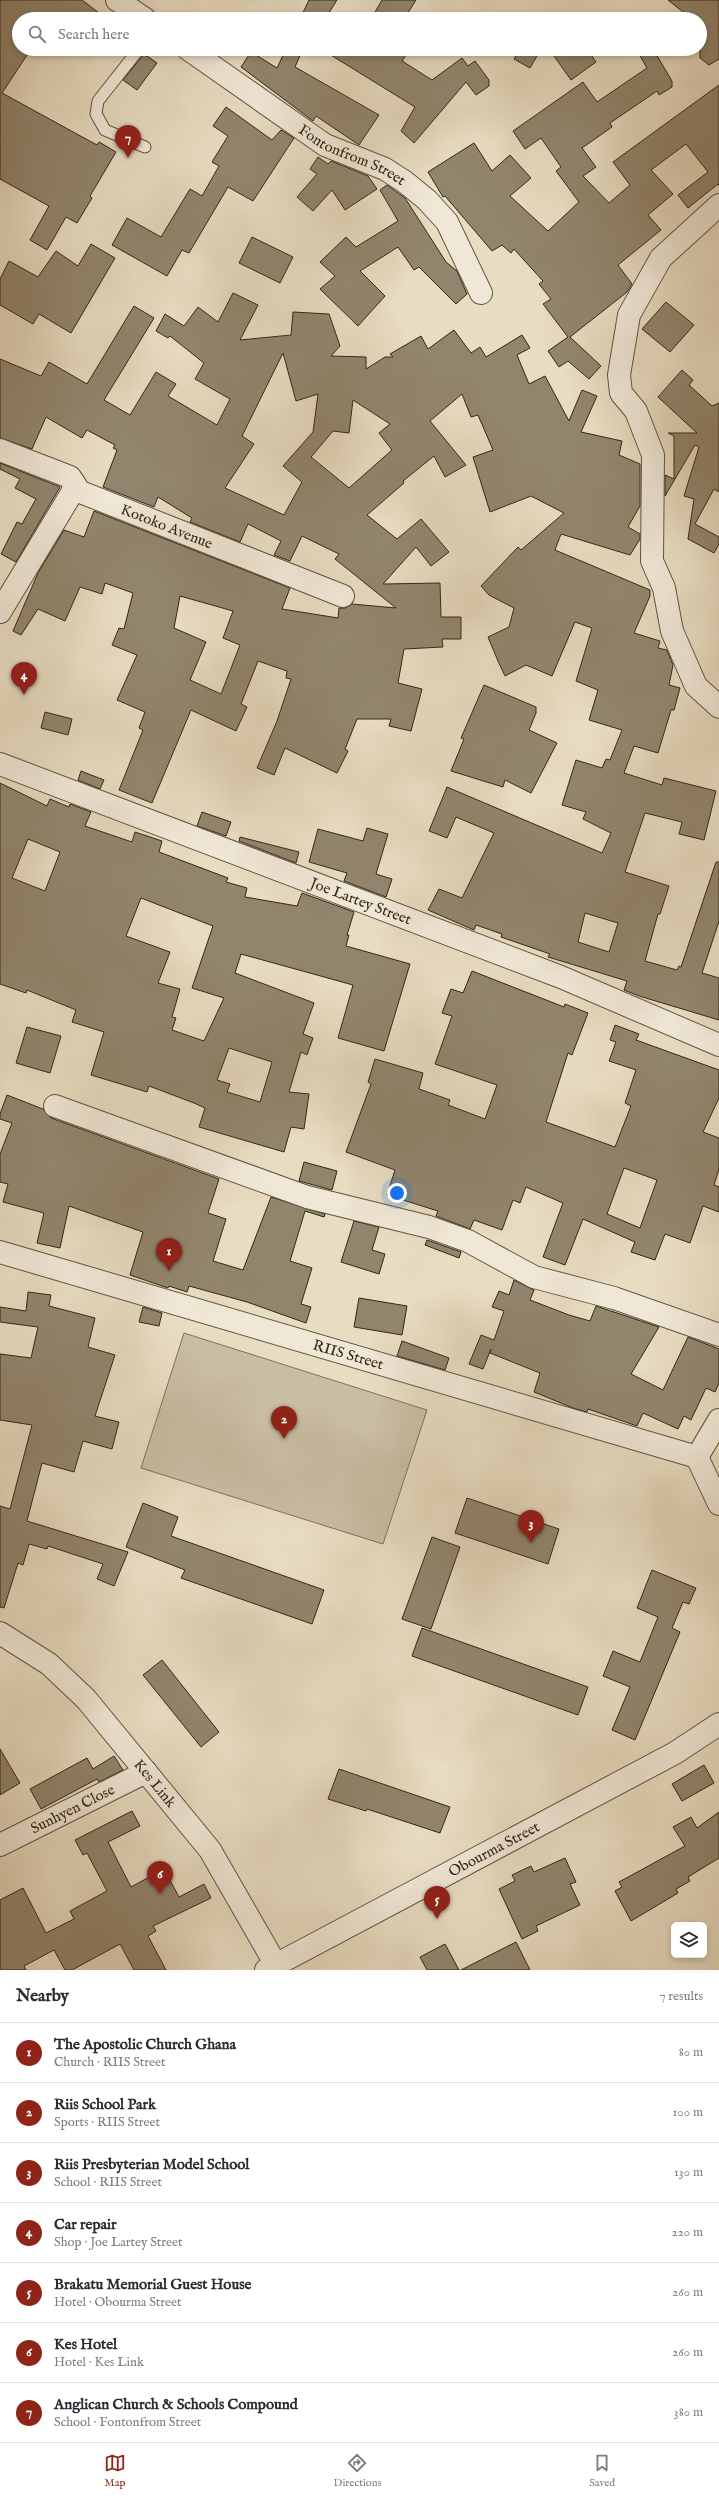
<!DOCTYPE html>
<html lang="en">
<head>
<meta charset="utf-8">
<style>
	body { margin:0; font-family:"IM FELL English",serif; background:#f7f7f7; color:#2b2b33 }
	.controls { position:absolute; right:12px; bottom:12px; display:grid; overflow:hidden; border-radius:6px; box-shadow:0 2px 6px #0003 }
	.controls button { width:36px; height:36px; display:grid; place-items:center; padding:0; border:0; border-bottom:1px solid #e1e1e2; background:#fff; color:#2b2b33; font:20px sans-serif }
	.you { position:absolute; left:397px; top:1193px; width:14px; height:14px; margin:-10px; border:3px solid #fff; border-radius:50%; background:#1a73e8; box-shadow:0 0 0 6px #1a73e833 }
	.badge { display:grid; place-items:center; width:26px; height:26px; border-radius:50%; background:#8f2418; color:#fff; font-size:13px; font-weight:700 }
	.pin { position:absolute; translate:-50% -33px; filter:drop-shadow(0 1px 2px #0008) }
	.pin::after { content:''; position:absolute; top:21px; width:14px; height:12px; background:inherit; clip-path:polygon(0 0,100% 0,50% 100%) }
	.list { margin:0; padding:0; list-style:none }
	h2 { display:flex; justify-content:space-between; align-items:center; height:52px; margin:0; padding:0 16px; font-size:17px }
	h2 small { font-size:13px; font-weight:400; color:#7c7c81 }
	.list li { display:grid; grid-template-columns:26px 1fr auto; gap:12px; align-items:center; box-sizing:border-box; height:60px; padding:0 16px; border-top:1px solid #e1e1e2 }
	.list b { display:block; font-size:15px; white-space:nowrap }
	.list p { margin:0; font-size:13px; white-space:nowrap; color:#7c7c81 }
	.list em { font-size:13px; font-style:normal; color:#7c7c81 }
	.icon { flex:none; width:22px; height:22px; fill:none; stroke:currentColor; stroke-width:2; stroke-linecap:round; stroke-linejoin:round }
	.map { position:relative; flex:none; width:719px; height:1970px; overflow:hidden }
	.search { position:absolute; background:#fff; box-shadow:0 2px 6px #0003; left:12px; right:12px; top:12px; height:44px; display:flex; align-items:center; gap:10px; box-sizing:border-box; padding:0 14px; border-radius:22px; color:#7c7c81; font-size:15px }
	.sheet { height:472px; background:#fff }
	nav { display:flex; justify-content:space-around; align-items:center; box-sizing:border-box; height:56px; border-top:1px solid #e1e1e2; background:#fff; font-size:11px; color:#7c7c81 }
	nav a { display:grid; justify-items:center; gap:2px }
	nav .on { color:#8f2418 }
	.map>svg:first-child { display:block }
</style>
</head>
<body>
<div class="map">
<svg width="719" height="1970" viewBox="0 0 719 1970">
	<rect width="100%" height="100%" fill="#e8dcc1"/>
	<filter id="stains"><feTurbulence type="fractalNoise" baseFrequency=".005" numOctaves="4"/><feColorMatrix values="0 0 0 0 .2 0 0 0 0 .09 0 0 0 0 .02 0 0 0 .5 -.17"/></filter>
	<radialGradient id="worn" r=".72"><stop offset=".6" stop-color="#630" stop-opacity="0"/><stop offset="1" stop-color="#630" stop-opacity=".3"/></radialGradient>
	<!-- green -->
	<path fill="#c9bda4" stroke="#7e725c" d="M184,1333l243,77 -44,134 -242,-76z"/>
	<!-- building -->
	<g fill="#92856e" stroke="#342715" fill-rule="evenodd">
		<path d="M0,0h82l25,19h-88v30h12l-29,44 95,52 2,-3 17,10 -26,44 2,2 -15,25 -11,-6 -19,33 -17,-10 19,-34 -49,-27z"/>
		<path d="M309,0h28l-12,19h-25z"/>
		<path d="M382,0h34l-12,19h-22l-8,-5z"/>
		<path d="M668,0h51v59l-10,6 -9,-7v-39h-8z"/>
		<path d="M286,49h17l-8,18 84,48 -20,30 -43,-29 -3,5 -72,-54 10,-15 26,16z"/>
		<path d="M321,49h89l-8,12 30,19 30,-22 6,8 7,-5 14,19v6l-13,9 -10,-13 -52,61 -13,-12 14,-24z"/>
		<path d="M520,49h21l-11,19 -16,-9z"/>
		<path d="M549,49h38l9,13 -25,18z"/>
		<path d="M636,49h17l19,32v6l-13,8 -2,-4 -47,32 2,4 -30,21 14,19 -13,9 26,27 21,-18 -17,-23 106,-77v101l-1,-2 -30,24 -10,-13 30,-23 -22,-28 -35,26 22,24 -25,21 13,15 -43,35 14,19 -5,8 -57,45 31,29 -12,13 -21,-18 -9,6 -11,-16 20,-14 -25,-33 8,-5 -12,-15 4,-3 -29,-32 -3,4 -9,-8 -10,6 -47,-55 -2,1 -15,-25 46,-29 18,28 18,-16 21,23 -21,18 38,35 31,-29 -23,-31 5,-4 -20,-29 -16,11 -12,-18 70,-49 14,20 50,-34z"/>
		<path d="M144,54l13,9 -20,27 -14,-10z"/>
		<path d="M226,107l46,33 9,-10 13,8 -41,63 -25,-14 -39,66 -7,-3 -15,26 -55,-31 15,-27 34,19 29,-48 12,7 17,-30 -7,-4 16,-26 -15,-10z"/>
		<path d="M318,157l10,7 3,-3 37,15 9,13 -32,21 -13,-20 -19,21 -16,-14 20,-23 -7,-5z"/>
		<path d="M387,185l18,13 41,64 11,9 10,23 -11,10 -37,-37 -5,3 -16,-23 -38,24 25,25 -27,30 -38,-37 15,-13 -15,-14 26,-25 10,10 42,-26 -18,-31z"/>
		<path d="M252,237l41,20 -13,26 -41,-20z"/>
		<path d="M91,244l24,14 -44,75 -32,-19 -6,10 -33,-19v-26l9,-18 29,16 18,-26 22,15z"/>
		<path d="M233,293l25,12 -18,35 51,-5 2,-23 36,2 11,32 -9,10 35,1v12l19,-12h8l-3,-3 31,-18 7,13 26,-19 17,23 9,-6 6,10 36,-22 8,13 -13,7 12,29 16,-8 24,45 13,-31 15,6 -16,36 41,9 -3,14 21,9v42l-12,21 12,7v5l-10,16 -69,-21 -6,16 95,40v6l-16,37 26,8 -2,7 9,2 6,15 -4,20 11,3 -6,22h-3l-13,43 -24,-7 -10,27 38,12 2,-7 52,13 -12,49 -25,-6 3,-12 -37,-9 -20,59 44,14 -9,28h-2l-13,47 32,9 2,-4 2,1 35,-105h3v59l-17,52 17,5v42l-80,-24 -15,-6 3,-9 -79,-24 2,-3 -49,-17 1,-3 -26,-9 -2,5 -46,-20 11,-21 23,9 32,-65 -38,-16 -9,21 -18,-7 18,-44 155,66 9,-20 -28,-14 3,-7 -24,-7 14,-45 26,8 4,-9 4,1 12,-30 -33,-10 9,-30 -22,-9 16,-53 -17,-6 -23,54 -26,-11 -21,11 -7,-15 -10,-24 21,-10 5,-19 -25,-13 -8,-9 37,-39 3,3 43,-37 -33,-17 -41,16 -17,-55 20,-7 -15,-35 -7,2 -9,-23 -32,27 36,44 -21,12 -11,-21 -31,25 1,2 -37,32 30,24 24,-20 28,33 -18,14 -15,-19 -33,37 57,-1 1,34h20v22h-19l1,8 -39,2 -6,34 24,6 -11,42 -22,-5 2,-7h-34l-12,30 3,2 -11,22 -52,-25 -11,27 -17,-7 20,-47 14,-42 -5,-1 1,-7 -29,-10 -17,43 6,3 -11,24 -45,-21 -39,93 -33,-13 24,-60 -4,-2 6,-16 -28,-12 20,-45 -25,-10 7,-17 5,1 9,-36 -28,-10 -3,11 -22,-7 -15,34 -27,-12 -17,26 -8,-4 25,-58 26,-43 20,7 10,-26 196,77 -8,21 56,9 1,-10h6l7,-4 44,4 -61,-49 4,-5 -37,-18 -12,25 -16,-6 7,-14 -33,-17 -8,18 -50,-20 2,-4 -34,-21 -4,10 -51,-20 14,-37 -4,-2 2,-3 -28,-15 -5,8 -36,-21 -14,32 -32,-11v-79l41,17 8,-14 38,22 47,-78 20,12 -50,82 26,15 26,-43 20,12 -8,12 49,29 13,-26 -35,-20 9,-16 -34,-27 -2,2 -12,-7 9,-17 19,12 14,-19 20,15zM283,353l13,48 22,-7 -5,38 -30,34 19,16 -18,33 -59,-27 29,-44 -12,-8zM353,400l37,24 -11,9 13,17 -43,38 -38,-31 22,-26 16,2zM180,596l53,15 -10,27 17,7 -19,49 -31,-14 16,-38 -32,-14zM585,913l33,10 -9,29 -31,-10z"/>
		<path d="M666,302l28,23 -24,27 -28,-23z"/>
		<path d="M682,370l11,10 -4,5 23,21 7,-3v89l-5,-3 -19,35 24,13v7l-5,9 -26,-14 6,-40 -10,-3 15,-49 -4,-2 -30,51v-21l9,4v-43l-6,-3h29l-39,-36z"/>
		<path d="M0,463l60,24 -44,75 -15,-8 16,-32 5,2 14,-25 -21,-11 5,-9 -20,-10z"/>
		<path d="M484,685l52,22v6l-7,17 28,13 -26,50 -26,-13 -2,7 -52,-16 13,-32 -3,-1z"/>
		<path d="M45,712l27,7 -4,16 -27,-7z"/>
		<path d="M81,771l23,9 -4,9 -22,-9z"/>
		<path d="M0,783l47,23 3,-7 19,8 1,-3 21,8 -6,14 47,16 3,-10 27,9 -3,11 69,26 -2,4 21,6 -2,9 52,9 5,-13 52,19 -7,23h2l-3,11 64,18 -26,87 -46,-13 15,-53 -112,-31 -6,19 79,30 -11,31 10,4 -6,17 -6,-3 -12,40 20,2 -5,35 -13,-2 -7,25 -85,-25 6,-19 -11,-5 -45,-17 -2,6 -56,-17 13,-43 -32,-10 4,-12 -49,-20 -1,3 -26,-9zM28,839l32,13 -15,39 -33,-13zM141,898l72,28 -21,62 32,10 -20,43 -32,-11 4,-12 -4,-1 8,-28 -22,-6 12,-31 -44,-16zM229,1048l43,14 -12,40 -33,-10 3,-8 -13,-4z"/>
		<path d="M202,812l29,10 -5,14 -29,-10z"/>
		<path d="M367,828l21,6 -12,40 16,5 -6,18 -42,-16 3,-8 -38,-11 9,-33 45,12z"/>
		<path d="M240,837l59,15 -3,11 -57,-22z"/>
		<path d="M472,971l92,36 1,-3 23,9 -16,42 -4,-2 -22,69 69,25 16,-41 -6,-3 11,-33 -27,-9 7,-19 -6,-2 5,-15 24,9 -3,6 83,30v28l-16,34 16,6v31l-5,16 5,2v25l-16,-6 -13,37 -25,-9 -10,26 -24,-8 4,-10 -52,-23 -18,46 -22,-8 20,-54 -37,-16 -6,16 -7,-3 -11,30 -28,-10 -4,9 -34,-13 2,-5 -51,-16 8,-25 -49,-18 25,-68 -3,-2 7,-23 48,14 -4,16 31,11 -2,5 37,14 12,-34 -62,-21 17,-48 -10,-3 9,-24 12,4zM624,1168l33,12 -17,48 -33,-14z"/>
		<path d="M27,1027l34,9 -11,37 -34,-10z"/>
		<path d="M7,1095l36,14 8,9 168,61 -11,34 18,6 -13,42 30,9 28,-73 54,17 -1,3 -19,-6 -15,50 22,7 -11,36 10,3 -5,16 -59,-21 -58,-16 -2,6 -18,-6 -1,2 -38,-13 13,-43 -74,-26 -9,42 -23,-5 7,-30 -41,-11 5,-18 -8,-2v-28l12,-31 -12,-4v-5z"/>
		<path d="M304,1162l33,9 -5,19 -33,-9z"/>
		<path d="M354,1221l25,6 -7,23 13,4 -6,20 -38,-12z"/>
		<path d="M427,1240l34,12 -2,6 -34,-13z"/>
		<path d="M514,1280l20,10 -4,10 39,15 21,6 6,-15 63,21 -28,47 32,16 25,-53 31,12v34l-4,9 -9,-4 -15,32 -7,-4 -6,13 -35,-16 -6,13 -49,-17 -1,3 -14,-4 -39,-16 6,-19 -50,-20 1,-4 -8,20 -14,-5 12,-29 13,5 10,-29 -12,-4 7,-16 10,4z"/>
		<path d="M28,1292l23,3 -2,11 46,12 -7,29 27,8 -20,61 24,6 -7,27 -29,-8 -9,31 -32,-9 -15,58 101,31 -14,34 -17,-7 6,-15 -55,-18 -1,3 -18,-5 -6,21 -5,-2 -14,45 -4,-1v-101l10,3 22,-84 -32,-5v-66l31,4 7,-31 -38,-5v-15l26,4z"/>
		<path d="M359,1298l48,8 -5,29 -48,-8z"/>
		<path d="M143,1307l19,6 -3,13 -20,-4z"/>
		<path d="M402,1341l47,17 -4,12 -48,-14z"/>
		<path d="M467,1498l92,31 -11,35 -93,-31z"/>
		<path d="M143,1503l35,14 -7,19 153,54 -12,34 -131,-46 4,-8 -59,-23z"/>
		<path d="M432,1537l28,10 -29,82 -29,-10z"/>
		<path d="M652,1570l44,18 -7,16 -6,-2 -11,26 8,4 -45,108 -23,-10 18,-43 -27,-11 10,-25 27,11 18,-45 -21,-9z"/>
		<path d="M422,1628l166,59 -10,28 -166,-59z"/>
		<path d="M162,1660l57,72 -18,15 -58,-72z"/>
		<path d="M0,1749l20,34 -20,12z"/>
		<path d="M114,1756l9,14 -24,12 -2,-3 -56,30 -11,-20 57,-31 6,11z"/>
		<path d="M704,1765l10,18 -32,18 -10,-17z"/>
		<path d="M339,1769l111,38 -10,26 -73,-24 -1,2 -38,-12z"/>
		<path d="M132,1811l8,15 -32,16 23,45 33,-18 15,28 25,-13 7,14 -58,28 3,5 -8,5 18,34h-32l-14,-26 -48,26h-7l-11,-20 -30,16 2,4h-26v-70l23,-12 23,45 28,-14 -4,-8 37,-20 -20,-38 -4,2 -8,-15z"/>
		<path d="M719,1812v46l-31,19 2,4 -14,8 2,4 -47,28 -16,-30 7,-4 -3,-5 66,-36 -12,-19 18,-10 6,11z"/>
		<path d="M565,1858l11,24 -6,2 10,21 -44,21 2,5 -16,8 -23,-50 16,-8 -3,-6 19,-9 3,6z"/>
		<path d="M516,1942l14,28h-69z"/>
		<path d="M445,1944l14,26h-32l-7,-13z"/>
	</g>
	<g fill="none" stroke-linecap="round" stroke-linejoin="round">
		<defs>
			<path id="service" d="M139,49l-41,52 -2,13 9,16 40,17"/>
			<g id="minor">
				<path d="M117,0l28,19"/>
				<path id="s1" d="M188,49l137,96 60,24 20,13 22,18 20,22 34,71"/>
				<path d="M719,205l-58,53 -32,57 -10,60 2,18 15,18 17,44 -1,106 12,27 8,43 24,55 23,21"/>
				<path d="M0,450l70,27 6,9 -76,126"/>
				<path id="s2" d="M73,489l270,107"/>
				<path id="s3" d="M0,764l561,213 158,68"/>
				<path d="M55,1106l252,91 122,30 39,14 66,36 80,21 105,37"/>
				<path id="s4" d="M0,1252l697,205"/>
				<path d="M697,1457l22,47"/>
				<path d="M697,1457l22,-37"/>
				<path id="s5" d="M0,1633l49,31 37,35 124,151 66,115"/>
				<path id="s6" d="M0,1845l146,-73"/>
				<path id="s7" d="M266,1970l409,-217 44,-29"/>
			</g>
		</defs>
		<!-- service casing -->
		<use href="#service" stroke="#615440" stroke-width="13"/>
		<!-- minor casing -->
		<use href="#minor" stroke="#615440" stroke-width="24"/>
		<!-- service -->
		<use href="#service" stroke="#f0e8d7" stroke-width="11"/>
		<!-- minor -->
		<use href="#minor" stroke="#f0e8d7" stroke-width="22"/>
	</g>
	<g text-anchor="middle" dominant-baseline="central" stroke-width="4" stroke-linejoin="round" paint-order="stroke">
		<!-- street labels -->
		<g font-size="15" fill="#342715" stroke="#f0e8d7">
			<text stroke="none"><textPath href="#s1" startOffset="196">Fontonfrom Street</textPath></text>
			<text stroke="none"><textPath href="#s2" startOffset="101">Kotoko Avenue</textPath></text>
			<text stroke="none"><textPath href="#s3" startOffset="386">Joe Lartey Street</textPath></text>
			<text stroke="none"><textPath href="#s4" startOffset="363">RIIS Street</textPath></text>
			<text stroke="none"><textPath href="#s5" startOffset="218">Kes Link</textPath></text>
			<text stroke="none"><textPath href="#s6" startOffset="81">Sunhyen Close</textPath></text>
			<text stroke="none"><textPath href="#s7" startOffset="258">Obourma Street</textPath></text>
		</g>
	</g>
	<rect width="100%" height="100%" filter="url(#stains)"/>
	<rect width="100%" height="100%" fill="url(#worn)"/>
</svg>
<div class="controls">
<button><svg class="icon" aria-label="layers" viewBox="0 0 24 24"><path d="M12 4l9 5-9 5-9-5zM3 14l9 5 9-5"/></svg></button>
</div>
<div class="you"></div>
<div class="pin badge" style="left:169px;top:1271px">1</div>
<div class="pin badge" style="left:284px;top:1439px">2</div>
<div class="pin badge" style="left:531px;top:1543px">3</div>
<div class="pin badge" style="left:24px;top:695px">4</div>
<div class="pin badge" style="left:437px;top:1919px">5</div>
<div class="pin badge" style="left:160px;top:1894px">6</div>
<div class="pin badge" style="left:128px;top:158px">7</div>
<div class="search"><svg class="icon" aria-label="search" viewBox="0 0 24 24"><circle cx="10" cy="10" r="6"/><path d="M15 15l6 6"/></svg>Search here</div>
</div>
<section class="sheet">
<h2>Nearby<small>7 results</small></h2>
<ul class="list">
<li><span class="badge">1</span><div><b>The Apostolic Church Ghana</b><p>Church · RIIS Street</p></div><em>80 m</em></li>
<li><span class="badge">2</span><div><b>Riis School Park</b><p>Sports · RIIS Street</p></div><em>100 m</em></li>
<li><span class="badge">3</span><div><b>Riis Presbyterian Model School</b><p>School · RIIS Street</p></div><em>130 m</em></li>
<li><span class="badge">4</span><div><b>Car repair</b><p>Shop · Joe Lartey Street</p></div><em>220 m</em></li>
<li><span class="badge">5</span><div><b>Brakatu Memorial Guest House</b><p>Hotel · Obourma Street</p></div><em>260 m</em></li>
<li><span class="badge">6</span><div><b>Kes Hotel</b><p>Hotel · Kes Link</p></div><em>260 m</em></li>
<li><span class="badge">7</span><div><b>Anglican Church &amp; Schools Compound</b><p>School · Fontonfrom Street</p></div><em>380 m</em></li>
</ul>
</section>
<nav>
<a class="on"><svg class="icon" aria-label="map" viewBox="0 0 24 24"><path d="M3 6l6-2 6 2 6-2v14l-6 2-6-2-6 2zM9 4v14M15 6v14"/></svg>Map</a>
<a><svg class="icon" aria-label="directions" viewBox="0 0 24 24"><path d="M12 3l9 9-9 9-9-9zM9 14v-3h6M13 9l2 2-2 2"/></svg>Directions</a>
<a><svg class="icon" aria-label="saved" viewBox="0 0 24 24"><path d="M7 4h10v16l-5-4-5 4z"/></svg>Saved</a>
</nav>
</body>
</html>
